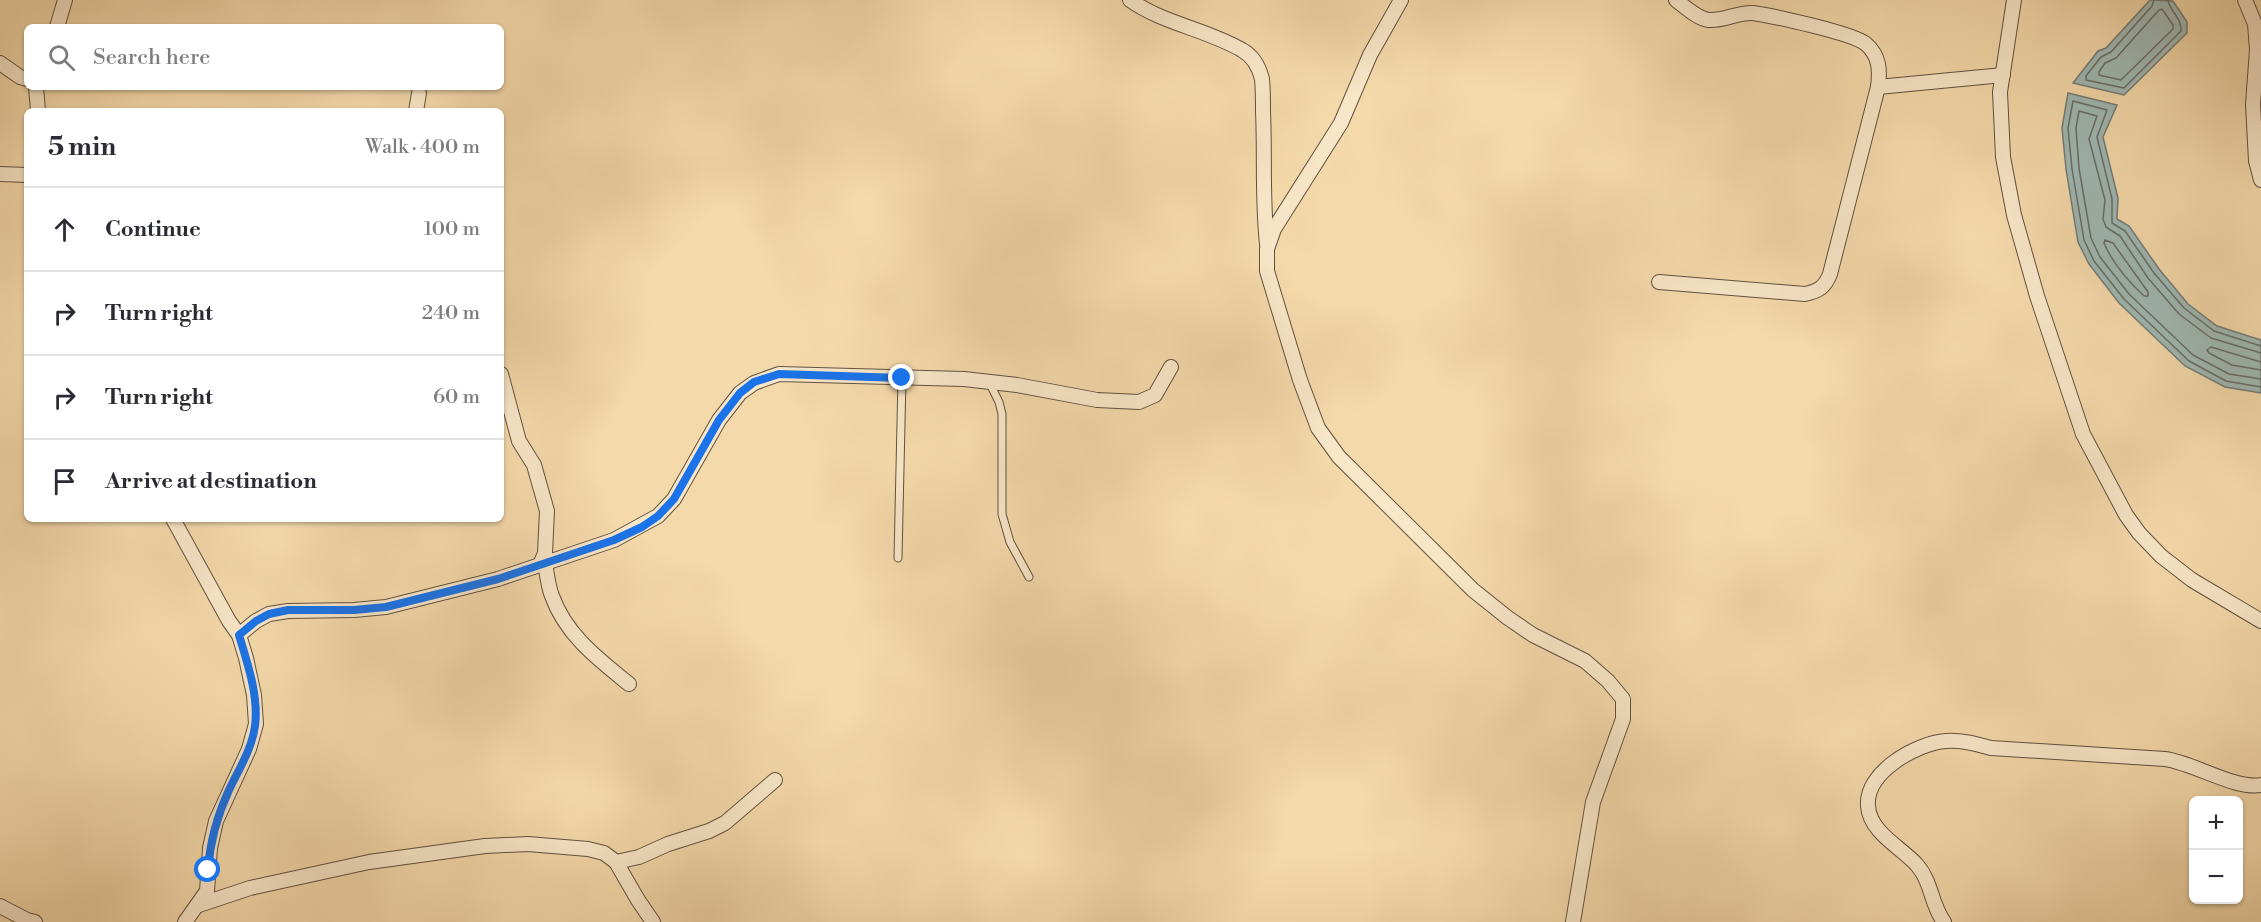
<!DOCTYPE html>
<html lang="en">
<head>
<meta charset="utf-8">
<style>
	body { margin:0; font-family:"Libre Bodoni",serif; background:#f2f2f3; color:#2b2b33 }
	.controls { position:absolute; right:18px; bottom:18px; display:grid; overflow:hidden; border-radius:9px; box-shadow:0 2px 4px #0004 }
	.controls button { width:54px; height:54px; display:grid; place-items:center; padding:0; border:0; border-bottom:2px solid #e1e1e2; background:#fff; color:#2b2b33; font:30px sans-serif }
	.stop { position:absolute; width:18px; height:18px; margin:-14px; border:4px solid #1a73e8; border-radius:50%; background:#fff }
	.stop.end { background:#1a73e8; border-color:#fff; box-shadow:0 2px 6px #0008 }
	.list { margin:0; padding:0; list-style:none }
	h2 { display:flex; justify-content:space-between; align-items:center; height:78px; margin:0; padding:0 24px; font-size:26px }
	h2 small { font-size:20px; font-weight:400; color:#7c7c81 }
	.list li { display:grid; grid-template-columns:39px 1fr auto; gap:18px; align-items:center; box-sizing:border-box; height:84px; padding:0 24px; border-top:2px solid #e1e1e2 }
	.list b { display:block; font-size:22px; white-space:nowrap }
	.list em { font-size:20px; font-style:normal; color:#7c7c81 }
	.icon { flex:none; width:33px; height:33px; fill:none; stroke:currentColor; stroke-width:2; stroke-linecap:round; stroke-linejoin:round }
	.map { position:relative; flex:none; width:2261px; height:922px; overflow:hidden }
	.search { position:absolute; background:#fff; box-shadow:0 2px 4px #0004; left:24px; top:24px; width:480px; height:66px; display:flex; align-items:center; gap:15px; box-sizing:border-box; padding:0 21px; border-radius:9px; color:#7c7c81; font-size:22px }
	.panel { position:absolute; background:#fff; box-shadow:0 2px 4px #0004; left:24px; top:108px; width:480px; height:414px; border-radius:9px }
	.map>svg:first-child { display:block }
</style>
</head>
<body>
<div class="map">
<svg width="2261" height="922" viewBox="0 0 2261 922">
	<rect width="100%" height="100%" fill="#f4d9aa"/>
	<filter id="stains"><feTurbulence type="fractalNoise" baseFrequency=".00333" numOctaves="4"/><feColorMatrix values="0 0 0 0 .2 0 0 0 0 .09 0 0 0 0 .02 0 0 0 .5 -.17"/></filter>
	<radialGradient id="worn" r=".72"><stop offset=".6" stop-color="#630" stop-opacity="0"/><stop offset="1" stop-color="#630" stop-opacity=".3"/></radialGradient>
	<!-- water -->
	<g fill="#a0b8b4" stroke="#747d78" stroke-width="1.5">
		<path d="M2150,0l23,1 14,21v11l-63,62 -51,-12 25,-32 8,-3z"/>
		<path d="M2068,93l49,12 -14,32 15,61 -1,21 12,7 30,43 29,35 29,22 44,14v53l-36,-6 -40,-21 -66,-63 -30,-39 -11,-22 -12,-73 -4,-41z"/>
	</g>
	<g fill="none" stroke-linecap="round" stroke-linejoin="round">
		<!-- shore -->
		<g stroke="#686e69" stroke-width="1.5">
			<path d="M2154,0l-2,6 -41,46 -10,5 -15,19v4l38,8 57,-57c1,-13 -11,-19 -13,-31"/>
			<path d="M2162,9l11,16v4l-52,51 -22,-5v-3l6,-9 11,-5 43,-48z"/>
			<path d="M2105,240l8,3 35,49v4h-4c-15,-14 -32,-34 -40,-53z"/>
			<path d="M2261,346l-47,-15 -30,-23 -30,-35 -29,-42 -13,-8v-24l-15,-62 10,-27 -34,-9 -5,27 4,41 12,71 10,21 30,38 65,62 37,20 35,6"/>
			<path d="M2261,353l-50,-15 -32,-24 -31,-36 -28,-42 -14,-9 -3,-8 2,-19 -16,-61 8,-23 -18,-5 -3,17 3,40 12,70 9,19 29,37 64,61 36,19 32,5"/>
			<path d="M2261,362l-50,-15 -4,3 2,3 23,12 29,5"/>
		</g>
		<defs>
			<g id="service">
				<path d="M989,382l10,20 3,12v100l8,28 19,35"/>
				<path d="M898,558l4,-180"/>
			</g>
			<g id="minor">
				<path d="M1130,0c34,24 76,29 112,50 11,6 17,17 20,29 1,10 1,22 1,32 2,44 -1,88 4,133"/>
				<path d="M1401,0l-31,55 -29,68 -67,106 -7,20v22l33,109 18,48 21,29 134,133 35,28 25,17 52,26 23,20 15,18v20l-30,83 -20,120"/>
				<path d="M2014,0l-14,92 3,65 11,58 23,81 46,138 43,81 13,18 22,23 31,24 69,41"/>
				<path d="M2245,0l10,24 2,26 -4,54 3,57 5,19"/>
				<path d="M57,27l8,-27"/>
				<path d="M0,63l20,14 7,2"/>
				<path d="M36,87l2,24"/>
				<path d="M1878,87l125,-12"/>
				<path d="M416,111l3,-18"/>
				<path d="M0,174l27,1"/>
				<path d="M1659,282l146,12c14,-3 20,-7 25,-20l48,-187c2,-16 2,-31 -12,-43 -13,-11 -93,-28 -113,-31 -15,-1 -29,8 -44,7 -11,-1 -24,-13 -33,-20"/>
				<path d="M501,374l18,67 15,24 13,46 -2,42 -5,12"/>
				<path d="M173,519l56,102 10,14 7,23 8,37 2,29 -7,25 -33,72 -6,27 -3,43 -22,31"/>
				<path d="M545,563c2,11 3,23 7,33 14,39 46,63 77,88"/>
				<path d="M239,635l17,-14 13,-7 19,-3 66,-1 32,-3 112,-28 116,-39 44,-24 16,-17 45,-79 21,-27 14,-10 25,-9 185,5 53,6 80,15 42,2 16,-7 16,-28"/>
				<path d="M616,862l23,-5 29,-13 41,-13 16,-8 50,-43"/>
				<path d="M199,905l51,-17 119,-26 116,-16 43,-2 60,5 16,4 12,9 22,38 15,22"/>
				<path d="M0,906l27,14 8,2"/>
				<path d="M1944,922c-13,-17 -12,-40 -27,-57 -16,-18 -47,-32 -49,-59 -3,-34 49,-63 78,-65 16,-1 30,3 45,7l174,11c29,4 71,31 96,26"/>
			</g>
		</defs>
		<!-- service casing -->
		<use href="#service" stroke="#625141" stroke-width="9"/>
		<!-- minor casing -->
		<use href="#minor" stroke="#625141" stroke-width="16"/>
		<!-- service -->
		<use href="#service" stroke="#f8e6c8" stroke-width="7"/>
		<!-- minor -->
		<use href="#minor" stroke="#f8e6c8" stroke-width="14"/>
	</g>
	<g fill="none" stroke-linecap="round" stroke-linejoin="round">
		<!-- route -->
		<path stroke="#1a73e8" stroke-width="8" d="M208,870c2,-29 9,-54 21,-80 10,-21 23,-41 26,-64 4,-30 -8,-64 -16,-91l17,-14 13,-7 19,-4h66l32,-3 112,-28 116,-39 28,-13 16,-11 16,-17 45,-79 21,-27 14,-11 25,-8 123,4"/>
	</g>
	<rect width="100%" height="100%" filter="url(#stains)"/>
	<rect width="100%" height="100%" fill="url(#worn)"/>
</svg>
<div class="controls">
<button>+</button>
<button>−</button>
</div>
<div class="stop" style="left:208px;top:870px"></div>
<div class="stop end" style="left:902px;top:378px"></div>
<div class="search"><svg class="icon" aria-label="search" viewBox="0 0 24 24"><circle cx="10" cy="10" r="6"/><path d="M15 15l6 6"/></svg>Search here</div>
<section class="panel">
<h2>5 min<small>Walk · 400 m</small></h2>
<ul class="list">
<li><svg class="icon" aria-label="ahead" viewBox="0 0 24 24"><path d="M12 20V5M6 11l6-6 6 6"/></svg><div><b>Continue</b></div><em>100 m</em></li>
<li><svg class="icon" aria-label="right" viewBox="0 0 24 24"><path d="M7 20v-9h11M14 6l5 5-5 5"/></svg><div><b>Turn right</b></div><em>240 m</em></li>
<li><svg class="icon" aria-label="right" viewBox="0 0 24 24"><path d="M7 20v-9h11M14 6l5 5-5 5"/></svg><div><b>Turn right</b></div><em>60 m</em></li>
<li><svg class="icon" aria-label="arrive" viewBox="0 0 24 24"><path d="M6 21V4h12l-3 4 3 4H6"/></svg><div><b>Arrive at destination</b></div></li>
</ul>
</section>
</div>
</body>
</html>
